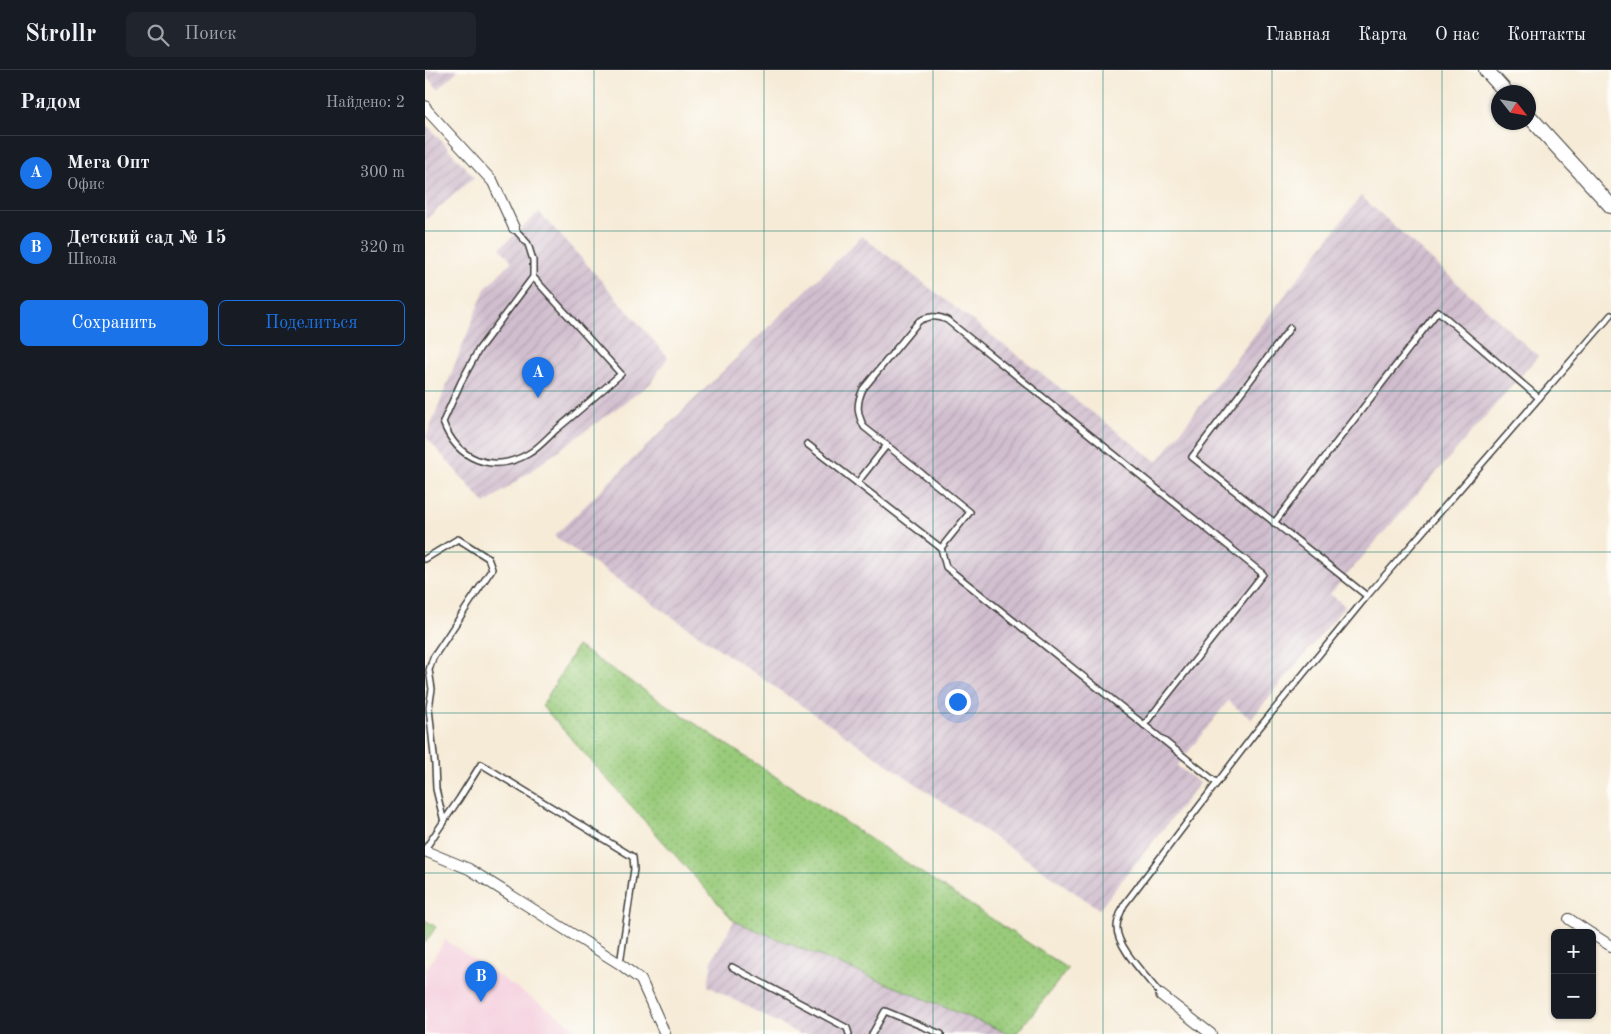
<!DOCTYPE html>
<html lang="ru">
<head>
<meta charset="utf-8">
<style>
	body { margin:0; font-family:"Old Standard TT",serif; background:#20242c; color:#f1f3f6 }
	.controls { position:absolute; right:15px; bottom:15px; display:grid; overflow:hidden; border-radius:8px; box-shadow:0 1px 4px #0004 }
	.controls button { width:45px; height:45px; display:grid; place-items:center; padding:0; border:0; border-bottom:1px solid #363941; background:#171b24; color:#f1f3f6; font:25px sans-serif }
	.compass { position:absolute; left:1066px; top:15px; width:45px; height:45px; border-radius:50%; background:#171b24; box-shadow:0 1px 4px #0004; rotate:121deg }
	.you { position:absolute; left:532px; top:631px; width:18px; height:18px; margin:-12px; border:4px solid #fff; border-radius:50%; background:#1a73e8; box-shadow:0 0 0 8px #1a73e833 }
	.badge { display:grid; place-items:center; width:32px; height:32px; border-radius:50%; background:#1a73e8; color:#fff; font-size:16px; font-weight:700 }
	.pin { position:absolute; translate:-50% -41px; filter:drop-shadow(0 1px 2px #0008) }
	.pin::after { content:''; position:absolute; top:26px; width:18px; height:15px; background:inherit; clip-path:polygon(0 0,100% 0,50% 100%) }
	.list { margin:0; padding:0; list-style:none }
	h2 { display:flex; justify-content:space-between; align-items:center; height:65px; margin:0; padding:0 20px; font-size:21px }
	h2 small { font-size:16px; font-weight:400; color:#9ea1a6 }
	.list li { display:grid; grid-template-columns:32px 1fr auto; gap:15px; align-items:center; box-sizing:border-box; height:75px; padding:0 20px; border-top:1px solid #363941 }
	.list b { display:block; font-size:19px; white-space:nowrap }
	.list p { margin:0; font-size:16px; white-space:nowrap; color:#9ea1a6 }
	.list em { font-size:16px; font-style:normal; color:#9ea1a6 }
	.actions { display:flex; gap:10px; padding:15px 20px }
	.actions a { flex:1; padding:11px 0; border:1px solid #1a73e8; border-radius:8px; text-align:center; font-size:18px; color:#1a73e8 }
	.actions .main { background:#1a73e8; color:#fff }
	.icon { flex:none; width:28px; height:28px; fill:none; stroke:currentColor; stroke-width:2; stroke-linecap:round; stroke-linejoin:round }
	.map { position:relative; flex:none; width:1186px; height:964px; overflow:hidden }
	header { display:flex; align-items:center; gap:30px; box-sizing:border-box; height:70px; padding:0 25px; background:#171b24; border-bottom:1px solid #363941 }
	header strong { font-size:24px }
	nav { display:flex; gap:28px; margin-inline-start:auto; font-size:18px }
	.search { width:350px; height:45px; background:#20242c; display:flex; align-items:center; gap:12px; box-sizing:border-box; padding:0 18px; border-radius:8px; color:#9ea1a6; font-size:19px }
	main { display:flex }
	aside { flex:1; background:#171b24 }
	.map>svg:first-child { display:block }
</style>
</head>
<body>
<header>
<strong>Strollr</strong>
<div class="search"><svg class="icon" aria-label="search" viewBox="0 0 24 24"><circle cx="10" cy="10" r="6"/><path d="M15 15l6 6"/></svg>Поиск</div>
<nav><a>Главная</a><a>Карта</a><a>О нас</a><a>Контакты</a></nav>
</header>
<main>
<aside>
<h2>Рядом<small>Найдено: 2</small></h2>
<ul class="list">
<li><span class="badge">A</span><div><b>Мега Опт</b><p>Офис</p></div><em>300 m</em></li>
<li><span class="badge">B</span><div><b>Детский сад № 15</b><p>Школа</p></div><em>320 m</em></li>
</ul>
<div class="actions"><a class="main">Сохранить</a><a>Поделиться</a></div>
</aside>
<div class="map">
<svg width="1186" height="964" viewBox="0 0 1186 964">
	<defs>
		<pattern id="industrial-furrows" width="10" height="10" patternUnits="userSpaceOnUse" patternTransform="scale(1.25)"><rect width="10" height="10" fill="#d0bdce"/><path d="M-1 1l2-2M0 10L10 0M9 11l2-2" fill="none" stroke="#b2a2b0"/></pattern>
		<pattern id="garden-dots" width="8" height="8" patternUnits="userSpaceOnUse" patternTransform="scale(1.25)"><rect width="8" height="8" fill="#98ca79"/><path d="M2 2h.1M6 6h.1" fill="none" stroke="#82ad68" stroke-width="1.8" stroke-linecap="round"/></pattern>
	</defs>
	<rect width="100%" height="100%" fill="#fdfcf7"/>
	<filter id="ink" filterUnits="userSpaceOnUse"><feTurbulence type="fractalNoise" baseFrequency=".02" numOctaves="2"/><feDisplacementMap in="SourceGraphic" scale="10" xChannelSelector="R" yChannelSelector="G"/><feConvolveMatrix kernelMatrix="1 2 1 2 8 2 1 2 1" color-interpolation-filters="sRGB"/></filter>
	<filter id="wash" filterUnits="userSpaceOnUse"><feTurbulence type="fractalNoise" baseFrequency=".0096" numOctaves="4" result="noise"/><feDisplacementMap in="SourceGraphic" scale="20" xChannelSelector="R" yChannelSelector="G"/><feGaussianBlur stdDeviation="1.12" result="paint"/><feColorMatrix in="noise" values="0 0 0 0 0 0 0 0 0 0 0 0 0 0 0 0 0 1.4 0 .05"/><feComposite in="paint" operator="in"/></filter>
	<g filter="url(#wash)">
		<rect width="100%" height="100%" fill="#f6ebd7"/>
		<!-- built -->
		<path fill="#f4cfde" d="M20,870l137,92 -2,2h-155v-63z"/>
		<!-- industrial -->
		<g fill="url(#industrial-furrows)">
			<path d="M0,0h33l-20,19 -13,-14z"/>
			<path d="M0,53l49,54 -49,43z"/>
			<path d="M936,126l177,160 -208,238 15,12 -94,113 -23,-18 -51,65 23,17 -101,126 -545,-373 308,-300 295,226z"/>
			<path d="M114,142l44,48 85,97 -18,27 -165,120 -59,-67 59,-148 27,-28 -12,-13z"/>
			<path d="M309,851l276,113h-211l-91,-48 4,-26z"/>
		</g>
		<!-- garden -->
		<path fill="url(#garden-dots)" stroke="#5a734a" d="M152,576l491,323 -52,65h-6l-276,-113 -192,-215z"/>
		<!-- pitch -->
		<path fill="#98ca79" stroke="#5a734a" d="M0,850l11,7 -11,16z"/>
	</g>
	<g filter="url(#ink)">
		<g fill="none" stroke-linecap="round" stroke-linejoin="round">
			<defs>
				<g id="service">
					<path d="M89,158l14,16 5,16v17l-54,72 -18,33 -18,40c14,38 49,52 85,32 11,-6 20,-17 29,-25 22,-18 43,-37 64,-55l-88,-97"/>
					<path d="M865,258l-98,129 175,139"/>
					<path d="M382,374l134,104 5,19 271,216"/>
					<path d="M432,413l30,-38"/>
					<path d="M849,453l164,-212 101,87"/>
					<path d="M516,478l29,-36 -106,-85c-7,-14 -8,-23 -1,-38l56,-68c10,-5 18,-6 28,-1l316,254 -119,151"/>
					<path d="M0,489l33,-20 30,19 4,11 -59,89 -4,12 3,19 -3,19 6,57 1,24 8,33"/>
					<path d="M0,779l34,-50 22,-35 152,93 1,12 -14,95"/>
					<path d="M307,897l115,61 2,6"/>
					<path d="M736,925c-12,-16 -45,-48 -44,-68 0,-8 4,-15 7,-22l131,-172 112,-137 244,-281"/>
					<path d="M447,964l13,-23 56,23"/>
				</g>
				<g id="minor">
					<path d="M0,36l2,4 66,72 21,46"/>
					<path d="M0,781l44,18 151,95 21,16 24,54"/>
					<path d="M1144,849l21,14"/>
					<path d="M1167,864l19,12"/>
					<path d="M736,925l50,39"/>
				</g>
				<g id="secondary">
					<path d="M1061,0l20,22"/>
					<path d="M1104,46l82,90"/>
				</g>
			</defs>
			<!-- service casing -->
			<use href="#service" stroke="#3d3b38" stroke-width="8"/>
			<!-- minor casing -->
			<use href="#minor" stroke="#3d3b38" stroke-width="12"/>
			<!-- secondary casing -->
			<use href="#secondary" stroke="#3d3b38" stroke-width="16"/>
			<!-- service -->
			<use href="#service" stroke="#fff" stroke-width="5"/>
			<!-- minor -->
			<use href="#minor" stroke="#fff" stroke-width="10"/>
			<!-- secondary -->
			<use href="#secondary" stroke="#fff" stroke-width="14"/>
		</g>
	</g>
	<!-- grid -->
	<path fill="none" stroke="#0f766e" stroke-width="1" stroke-opacity="0.55" d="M169,0v964M339,0v964M508,0v964M678,0v964M847,0v964M1017,0v964M0,161h1186M0,321h1186M0,482h1186M0,643h1186M0,803h1186"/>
</svg>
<div class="controls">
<button>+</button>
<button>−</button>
</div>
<svg class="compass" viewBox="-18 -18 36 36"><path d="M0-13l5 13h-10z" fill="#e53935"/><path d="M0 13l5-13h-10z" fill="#9ea1a6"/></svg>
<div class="you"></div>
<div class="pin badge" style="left:113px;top:328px">A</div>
<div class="pin badge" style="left:56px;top:932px">B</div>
</div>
</main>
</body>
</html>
